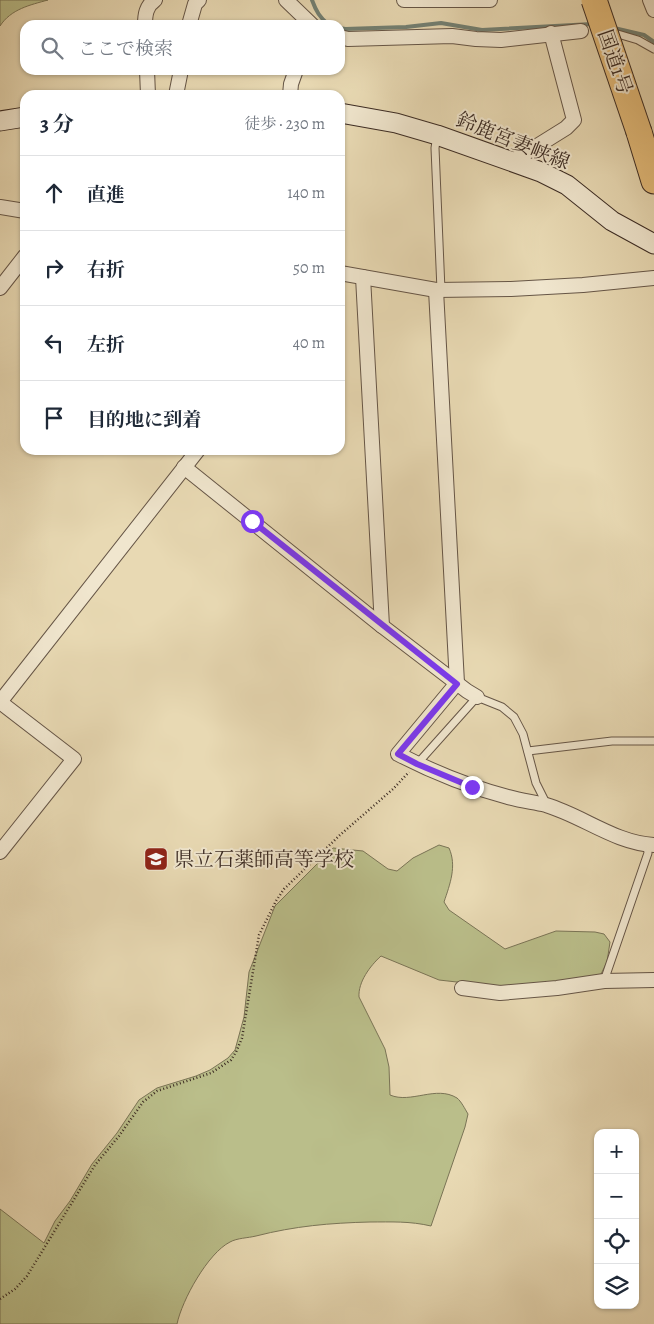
<!DOCTYPE html>
<html lang="ja">
<head>
<meta charset="utf-8">
<style>
	body { margin:0; font-family:Alegreya,"Noto Serif JP",serif; background:#f2f2f3; color:#1f2937 }
	.controls { position:absolute; right:15px; bottom:15px; display:grid; overflow:hidden; border-radius:10px; box-shadow:0 1px 4px #0004 }
	.controls button { width:45px; height:45px; display:grid; place-items:center; padding:0; border:0; border-bottom:1px solid #e0e1e3; background:#fff; color:#1f2937; font:25px sans-serif }
	.stop { position:absolute; width:15px; height:15px; margin:-11px; border:4px solid #7c3aed; border-radius:50%; background:#fff }
	.stop.end { background:#7c3aed; border-color:#fff; box-shadow:0 1px 5px #0008 }
	.list { margin:0; padding:0; list-style:none }
	h2 { display:flex; justify-content:space-between; align-items:center; height:65px; margin:0; padding:0 20px; font-size:21px }
	h2 small { font-size:16px; font-weight:400; color:#747a83 }
	.list li { display:grid; grid-template-columns:32px 1fr auto; gap:15px; align-items:center; box-sizing:border-box; height:75px; padding:0 20px; border-top:1px solid #e0e1e3 }
	.list b { display:block; font-size:19px; white-space:nowrap }
	.list em { font-size:16px; font-style:normal; color:#747a83 }
	.icon { flex:none; width:28px; height:28px; fill:none; stroke:currentColor; stroke-width:2; stroke-linecap:round; stroke-linejoin:round }
	.map { position:relative; flex:none; width:654px; height:1324px; overflow:hidden }
	.search { position:absolute; background:#fff; box-shadow:0 1px 4px #0004; left:20px; top:20px; width:325px; height:55px; display:flex; align-items:center; gap:12px; box-sizing:border-box; padding:0 18px; border-radius:15px; color:#747a83; font-size:19px }
	.panel { position:absolute; background:#fff; box-shadow:0 1px 4px #0004; left:20px; top:90px; width:325px; height:365px; border-radius:15px }
	.map>svg:first-child { display:block }
</style>
</head>
<body>
<div class="map">
<svg width="654" height="1324" viewBox="0 0 654 1324">
	<rect width="100%" height="100%" fill="#e8d9b3"/>
	<filter id="stains"><feTurbulence type="fractalNoise" baseFrequency=".004" numOctaves="4"/><feColorMatrix values="0 0 0 0 .2 0 0 0 0 .09 0 0 0 0 .02 0 0 0 .5 -.17"/></filter>
	<radialGradient id="worn" r=".72"><stop offset=".6" stop-color="#630" stop-opacity="0"/><stop offset="1" stop-color="#630" stop-opacity=".3"/></radialGradient>
	<!-- green -->
	<g fill="#babe8a" stroke="#7a7456">
		<path d="M0,0h48c-18,5 -37,9 -48,26z"/>
		<path d="M439,845l10,3c8,18 1,36 -5,54l5,8 56,39 51,-18 39,1 9,2 6,8 -3,20 -7,14 -90,12 -71,-8 -58,-24c-11,10 -23,26 -22,41l26,52 4,18 1,28c21,9 46,-10 67,3 4,3 8,11 11,16l-3,13 -34,99c-21,-5 -40,-4 -61,-4 -40,1 -75,4 -114,14 -8,2 -19,2 -26,6 -22,11 -48,58 -53,82h-177v-115l44,34 11,-22 15,-20 22,-37 25,-31 22,-33 18,-12 39,-12 14,-6 18,-12 7,-8 9,-33 5,-45 26,-66 58,-58 30,3 25,18 9,2 16,-13z"/>
	</g>
	<g fill="none" stroke-linecap="round" stroke-linejoin="round">
		<!-- stream -->
		<g stroke="#738174" stroke-width="4">
			<path d="M312,0c4,11 8,18 17,25"/>
			<path d="M340,28l5,1 61,-2 35,-4 41,7 110,-6"/>
			<path d="M614,28l30,7 10,7"/>
		</g>
		<defs>
			<g id="lane">
				<path d="M611,32l27,8 16,9"/>
				<path d="M437,135l-2,13 6,142"/>
				<path d="M528,751l84,-10h42"/>
				<path d="M417,764l60,-67 25,10 12,10 9,17 13,49 11,22"/>
				<path d="M604,981l44,-128 -1,-9"/>
			</g>
			<g id="street">
				<path d="M286,0l26,25"/>
				<path d="M404,0h86"/>
				<path d="M650,0l4,10"/>
				<path d="M145,25c0,-10 1,-19 10,-25"/>
				<path d="M189,25l6,-21 4,-4"/>
				<path d="M340,37l8,2 104,-3 24,3 25,1 80,-9"/>
				<path d="M147,70l1,25"/>
				<path d="M176,95l5,-25"/>
				<path d="M290,95l1,-11 5,-14"/>
				<path d="M513,161l53,-33 8,-8 -23,-87"/>
				<path d="M0,207l25,4"/>
				<path d="M340,273l96,17 75,-1 72,-4 71,-7"/>
				<path d="M363,277l19,349"/>
				<path d="M0,288l25,-32"/>
				<path d="M436,290l21,393 -59,71c35,18 72,33 110,43 13,4 26,5 38,8 37,11 69,38 108,40"/>
				<path d="M184,467l198,159 85,65 10,6"/>
				<path d="M0,702l198,-252"/>
				<path d="M0,702l74,57 -74,93"/>
				<path d="M462,988l38,5 57,-5 47,-7 50,-1"/>
			</g>
			<g id="secondary">
				<path d="M340,113l56,10 41,12 104,37 26,13 45,36 42,23"/>
				<path d="M0,121l25,-4"/>
			</g>
			<path id="highway" d="M639,132l15,49"/>
		</defs>
		<!-- lane casing -->
		<use href="#lane" stroke="#665647" stroke-width="9"/>
		<!-- street casing -->
		<use href="#street" stroke="#665647" stroke-width="16"/>
		<!-- secondary casing -->
		<use href="#secondary" stroke="#3b2b23" stroke-width="21"/>
		<!-- highway casing -->
		<use href="#highway" stroke="#3b2b23" stroke-width="27"/>
		<!-- path -->
		<path stroke="#3b2b23" stroke-width="2.5" stroke-dasharray="1 2.5" stroke-linecap="butt" d="M0,1299l15,-10 12,-13 68,-111 24,-29 24,-34 14,-11 54,-18 20,-13 5,-8 6,-14 17,-103 17,-34 8,-12 56,-54 53,-46 16,-17"/>
		<!-- lane -->
		<use href="#lane" stroke="#f0e6ce" stroke-width="7"/>
		<!-- street -->
		<use href="#street" stroke="#f0e6ce" stroke-width="14"/>
		<!-- secondary -->
		<use href="#secondary" stroke="#f0e6ce" stroke-width="19"/>
		<!-- highway -->
		<use href="#highway" stroke="#e4bc7a" stroke-width="25"/>
		<defs>
			<path id="highway-bridge" d="M594,0l45,132"/>
		</defs>
		<!-- highway-bridge casing -->
		<use href="#highway-bridge" stroke="#3b2b23" stroke-width="27" stroke-linecap="butt"/>
		<!-- highway-bridge -->
		<use href="#highway-bridge" stroke="#e4bc7a" stroke-width="25"/>
	</g>
	<g fill="none" stroke-linecap="round" stroke-linejoin="round">
		<!-- route -->
		<path stroke="#7c3aed" stroke-width="6" d="M252,521l205,163 -59,70 19,10 55,23"/>
	</g>
	<!-- icons -->
	<defs>
		<symbol id="school-square" viewBox="-11 -11 22 22"><rect x="-9" y="-9" width="18" height="18" rx="4" fill="#8f2418" stroke="#f0e6ce"/><path d="M0-5L7-2L0 1L-7-2ZM-4 1L0 2.5L4 1V4Q0 6-4 4Z" fill="#fff"/></symbol>
	</defs>
	<g fill-rule="evenodd">
		<use href="#school-square" x="142" y="845" width="28" height="28"/>
	</g>
	<g text-anchor="middle" dominant-baseline="central" stroke-width="4" stroke-linejoin="round" paint-order="stroke">
		<!-- street labels -->
		<g font-size="20" fill="#3b2b23" stroke="#f0e6ce">
			<text transform="translate(615 62) rotate(71)">国道1号</text>
			<text transform="translate(513 141) rotate(22)">鈴鹿宮妻峡線</text>
		</g>
		<!-- poi labels -->
		<g font-size="20" fill="#3b2b23" stroke="#f0e6ce" text-anchor="start">
			<text x="174" y="859">県立石薬師高等学校</text>
		</g>
	</g>
	<rect width="100%" height="100%" filter="url(#stains)"/>
	<rect width="100%" height="100%" fill="url(#worn)"/>
</svg>
<div class="controls">
<button>+</button>
<button>−</button>
<button><svg class="icon" aria-label="locate" viewBox="0 0 24 24"><circle cx="12" cy="12" r="6"/><path d="M12 2v4M12 18v4M2 12h4M18 12h4"/></svg></button>
<button><svg class="icon" aria-label="layers" viewBox="0 0 24 24"><path d="M12 4l9 5-9 5-9-5zM3 14l9 5 9-5"/></svg></button>
</div>
<div class="stop" style="left:252px;top:521px"></div>
<div class="stop end" style="left:472px;top:787px"></div>
<div class="search"><svg class="icon" aria-label="search" viewBox="0 0 24 24"><circle cx="10" cy="10" r="6"/><path d="M15 15l6 6"/></svg>ここで検索</div>
<section class="panel">
<h2>3 分<small>徒歩 · 230 m</small></h2>
<ul class="list">
<li><svg class="icon" aria-label="ahead" viewBox="0 0 24 24"><path d="M12 20V5M6 11l6-6 6 6"/></svg><div><b>直進</b></div><em>140 m</em></li>
<li><svg class="icon" aria-label="right" viewBox="0 0 24 24"><path d="M7 20v-9h11M14 6l5 5-5 5"/></svg><div><b>右折</b></div><em>50 m</em></li>
<li><svg class="icon" aria-label="left" viewBox="0 0 24 24"><path d="M17 20v-9H6M10 6l-5 5 5 5"/></svg><div><b>左折</b></div><em>40 m</em></li>
<li><svg class="icon" aria-label="arrive" viewBox="0 0 24 24"><path d="M6 21V4h12l-3 4 3 4H6"/></svg><div><b>目的地に到着</b></div></li>
</ul>
</section>
</div>
</body>
</html>
